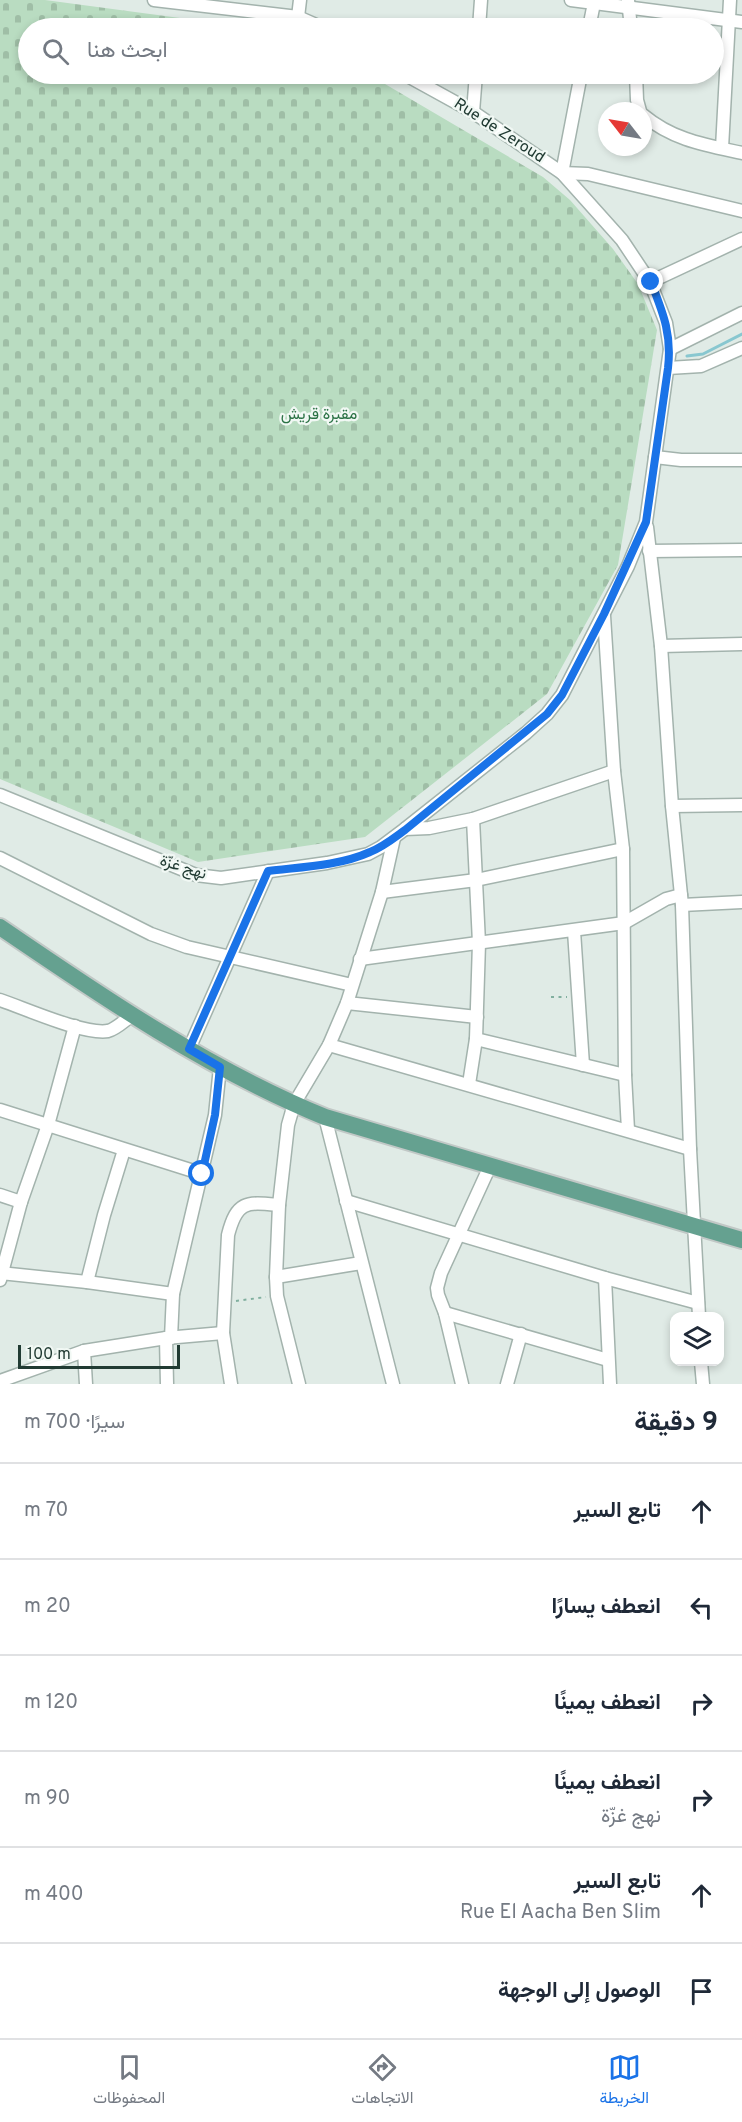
<!DOCTYPE html>
<html lang="ar">
<head>
<meta charset="utf-8">
<style>
	body { margin:0; font-family:Overpass,Vazirmatn,sans-serif; background:#f6f6f7; color:#1f2937; direction:rtl }
	.controls { position:absolute; right:18px; bottom:18px; display:grid; overflow:hidden; border-radius:12px; box-shadow:0 3px 9px #0003 }
	.controls button { width:54px; height:54px; display:grid; place-items:center; padding:0; border:0; border-bottom:2px solid #e0e1e3; background:#fff; color:#1f2937; font:30px sans-serif }
	.compass { position:absolute; left:598px; top:102px; width:54px; height:54px; border-radius:50%; background:#fff; box-shadow:0 3px 9px #0003; rotate:301deg }
	.scale { position:absolute; left:18px; bottom:15px; width:162px; box-sizing:border-box; padding-left:6px; border:3px solid #213b33; border-top:0; font-size:16px; line-height:21px; white-space:nowrap; color:#213b33; -webkit-text-stroke:4px #f1f8f4; paint-order:stroke }
	.stop { position:absolute; width:18px; height:18px; margin:-14px; border:4px solid #1a73e8; border-radius:50%; background:#fff }
	.stop.end { background:#1a73e8; border-color:#fff; box-shadow:0 2px 6px #0008 }
	.list { margin:0; padding:0; list-style:none }
	h2 { display:flex; justify-content:space-between; align-items:center; height:78px; margin:0; padding:0 24px; font-size:26px }
	h2 small { font-size:20px; font-weight:400; color:#747a83 }
	.list li { display:grid; grid-template-columns:39px 1fr auto; gap:18px; align-items:center; box-sizing:border-box; height:96px; padding:0 24px; border-top:2px solid #e0e1e3 }
	.list b { display:block; font-size:22px; white-space:nowrap }
	.list p { margin:0; font-size:20px; white-space:nowrap; color:#747a83 }
	.list em { font-size:20px; font-style:normal; color:#747a83 }
	.icon { flex:none; width:33px; height:33px; fill:none; stroke:currentColor; stroke-width:2; stroke-linecap:round; stroke-linejoin:round }
	.map { position:relative; flex:none; width:742px; height:1384px; overflow:hidden; direction:ltr }
	.search { position:absolute; background:#fff; box-shadow:0 3px 9px #0003; left:18px; right:18px; top:18px; height:66px; display:flex; align-items:center; gap:15px; box-sizing:border-box; padding:0 21px; border-radius:33px; color:#747a83; font-size:22px }
	.sheet { height:654px; background:#fff }
	nav { display:flex; justify-content:space-around; align-items:center; box-sizing:border-box; height:84px; border-top:2px solid #e0e1e3; background:#fff; font-size:16px; color:#747a83 }
	nav a { display:grid; justify-items:center; gap:3px }
	nav .on { color:#1a73e8 }
	.map>svg:first-child { display:block }
</style>
</head>
<body>
<div class="map">
<svg width="742" height="1384" viewBox="0 0 742 1384">
	<defs>
		<pattern id="cemetery-stones" width="16" height="16" patternUnits="userSpaceOnUse" patternTransform="scale(1.5)"><rect width="16" height="16" fill="#b9dcc1"/><path d="M2 7V4a2 2 0 0 1 4 0v3zM10 15v-3a2 2 0 0 1 4 0v3z" fill="#9fbea6"/></pattern>
	</defs>
	<rect width="100%" height="100%" fill="#e0ebe6"/>
	<!-- cemetery -->
	<path fill="url(#cemetery-stones)" d="M0,0h45l210,28h-227v46h340l175,103 27,23 43,49 25,35 19,46 -39,235 -71,129 -182,143 -167,25 -198,-83z"/>
	<g fill="none" stroke-linecap="round" stroke-linejoin="round">
		<!-- stream -->
		<path stroke="#88c7d0" stroke-width="3" d="M687,356l16,-2 39,-20"/>
		<defs>
			<g id="minor">
				<path d="M154,0l144,17 25,11"/>
				<path d="M571,0l171,22"/>
				<path d="M628,0l3,28"/>
				<path d="M298,17l2,-17"/>
				<path d="M479,28l2,-28"/>
				<path d="M589,28l5,-25"/>
				<path d="M636,74l1,26 3,11"/>
				<path d="M473,112l3,-38"/>
				<path d="M643,115c30,25 62,30 99,38"/>
				<path d="M722,148l8,-148"/>
				<path d="M562,173l26,1 154,37"/>
				<path d="M562,173l19,-99"/>
				<path d="M650,282l92,-43"/>
				<path d="M670,349l72,-36"/>
				<path d="M668,368l33,-2 41,-18"/>
				<path d="M655,457l26,3h61"/>
				<path d="M647,527l14,119 11,160 10,99 8,244 9,167"/>
				<path d="M649,551l93,-1"/>
				<path d="M604,616l10,155 9,78 2,226 3,55"/>
				<path d="M661,646l81,-2"/>
				<path d="M0,795l196,80 25,3 106,-15 41,-9 13,-7 24,-18 121,-96 21,-19 15,-19 66,-129 18,-44 24,-173 -4,-26 -16,-41 -28,-42 -60,-67 -89,-61 -69,-38"/>
				<path d="M672,806l70,-1"/>
				<path d="M405,829l24,-1 44,-9 141,-48"/>
				<path d="M0,858l151,76 36,13 165,38"/>
				<path d="M382,892l94,-12 147,-31"/>
				<path d="M682,905l60,-3"/>
				<path d="M574,931l9,134"/>
				<path d="M360,959l264,-36 42,-24 15,-4"/>
				<path d="M0,1000c24,8 84,35 108,31 8,-2 16,-10 23,-15"/>
				<path d="M347,1003l130,14"/>
				<path d="M476,1039l149,36"/>
				<path d="M329,1045l361,104"/>
				<path d="M189,1049l79,-178"/>
				<path d="M469,1084l7,-45 3,-96 -6,-124"/>
				<path d="M0,1110l203,64"/>
				<path d="M325,1117l68,267"/>
				<path d="M0,1195l21,7"/>
				<path d="M346,1201l259,77 93,25"/>
				<path d="M0,1273l87,9 86,12"/>
				<path d="M276,1277l85,-14"/>
				<path d="M605,1278l5,106"/>
				<path d="M0,1280l21,-78 27,-77 27,-99"/>
				<path d="M87,1282l17,-67 20,-65"/>
				<path d="M445,1313l163,47"/>
				<path d="M166,1338l1,46"/>
				<path d="M171,1338l2,-44 42,-179 5,-48"/>
				<path d="M84,1351l2,33"/>
				<path d="M701,1362l2,22"/>
				<path d="M0,1381l84,-30 82,-13 57,-5"/>
				<path d="M231,1384l-8,-51 5,-98c9,-35 19,-33 51,-30"/>
				<path d="M299,1384l-22,-88 -1,-19 3,-72 9,-80 6,-21 35,-59 18,-42 35,-111 12,-54"/>
				<path d="M462,1384l-17,-71 -7,-18 -1,-7 4,-15 49,-107"/>
				<path d="M507,1384l14,-50"/>
			</g>
			<path id="major" d="M0,927c104,71 208,142 325,190l417,123"/>
		</defs>
		<!-- minor casing -->
		<use href="#minor" stroke="#a3b3ad" stroke-width="15"/>
		<!-- major casing -->
		<use href="#major" stroke="#c1c8c6" stroke-width="20"/>
		<!-- path -->
		<g stroke="#81af9f" stroke-width="2" stroke-dasharray="3 4.5" stroke-linecap="butt">
			<path d="M551,997h16"/>
			<path d="M236,1301l30,-4"/>
		</g>
		<!-- minor -->
		<use href="#minor" stroke="#fff" stroke-width="12"/>
		<!-- major -->
		<use href="#major" stroke="#65a190" stroke-width="16"/>
	</g>
	<g fill="none" stroke-linecap="round" stroke-linejoin="round">
		<!-- route -->
		<path stroke="#1a73e8" stroke-width="8" d="M202,1174l13,-59 5,-48 -31,-18 79,-178c33,-4 71,-5 102,-19 13,-5 24,-14 35,-22l142,-116 15,-19 42,-81 42,-92 22,-154c4,-34 -5,-55 -17,-86"/>
	</g>
	<g text-anchor="middle" dominant-baseline="central" stroke-width="4.5" stroke-linejoin="round" paint-order="stroke">
		<!-- street labels -->
		<g font-size="16" fill="#213b33" stroke="#f1f8f4">
			<text transform="translate(499 131) rotate(33)">Rue de Zeroud</text>
			<text transform="translate(183 868) rotate(18)">نهج غزّة</text>
		</g>
		<!-- park labels -->
		<g font-size="16" fill="#2b7245" stroke="#f1f8f4">
			<text x="319" y="415">مقبرة قريش</text>
		</g>
	</g>
</svg>
<div class="controls">
<button><svg class="icon" aria-label="layers" viewBox="0 0 24 24"><path d="M12 4l9 5-9 5-9-5zM3 14l9 5 9-5"/></svg></button>
</div>
<svg class="compass" viewBox="-18 -18 36 36"><path d="M0-13l5 13h-10z" fill="#e53935"/><path d="M0 13l5-13h-10z" fill="#747a83"/></svg>
<div class="scale">100 m</div>
<div class="stop" style="left:202px;top:1174px"></div>
<div class="stop end" style="left:651px;top:282px"></div>
<div class="search"><svg class="icon" aria-label="search" viewBox="0 0 24 24"><circle cx="10" cy="10" r="6"/><path d="M15 15l6 6"/></svg>ابحث هنا</div>
</div>
<section class="sheet">
<h2>9 دقيقة<small>سيرًا · 700 m</small></h2>
<ul class="list">
<li><svg class="icon" aria-label="ahead" viewBox="0 0 24 24"><path d="M12 20V5M6 11l6-6 6 6"/></svg><div><b>تابع السير</b></div><em>70 m</em></li>
<li><svg class="icon" aria-label="left" viewBox="0 0 24 24"><path d="M17 20v-9H6M10 6l-5 5 5 5"/></svg><div><b>انعطف يسارًا</b></div><em>20 m</em></li>
<li><svg class="icon" aria-label="right" viewBox="0 0 24 24"><path d="M7 20v-9h11M14 6l5 5-5 5"/></svg><div><b>انعطف يمينًا</b></div><em>120 m</em></li>
<li><svg class="icon" aria-label="right" viewBox="0 0 24 24"><path d="M7 20v-9h11M14 6l5 5-5 5"/></svg><div><b>انعطف يمينًا</b><p>نهج غزّة</p></div><em>90 m</em></li>
<li><svg class="icon" aria-label="ahead" viewBox="0 0 24 24"><path d="M12 20V5M6 11l6-6 6 6"/></svg><div><b>تابع السير</b><p>Rue El Aacha Ben Slim</p></div><em>400 m</em></li>
<li><svg class="icon" aria-label="arrive" viewBox="0 0 24 24"><path d="M6 21V4h12l-3 4 3 4H6"/></svg><div><b>الوصول إلى الوجهة</b></div></li>
</ul>
</section>
<nav>
<a class="on"><svg class="icon" aria-label="map" viewBox="0 0 24 24"><path d="M3 6l6-2 6 2 6-2v14l-6 2-6-2-6 2zM9 4v14M15 6v14"/></svg>الخريطة</a>
<a><svg class="icon" aria-label="directions" viewBox="0 0 24 24"><path d="M12 3l9 9-9 9-9-9zM9 14v-3h6M13 9l2 2-2 2"/></svg>الاتجاهات</a>
<a><svg class="icon" aria-label="saved" viewBox="0 0 24 24"><path d="M7 4h10v16l-5-4-5 4z"/></svg>المحفوظات</a>
</nav>
</body>
</html>
